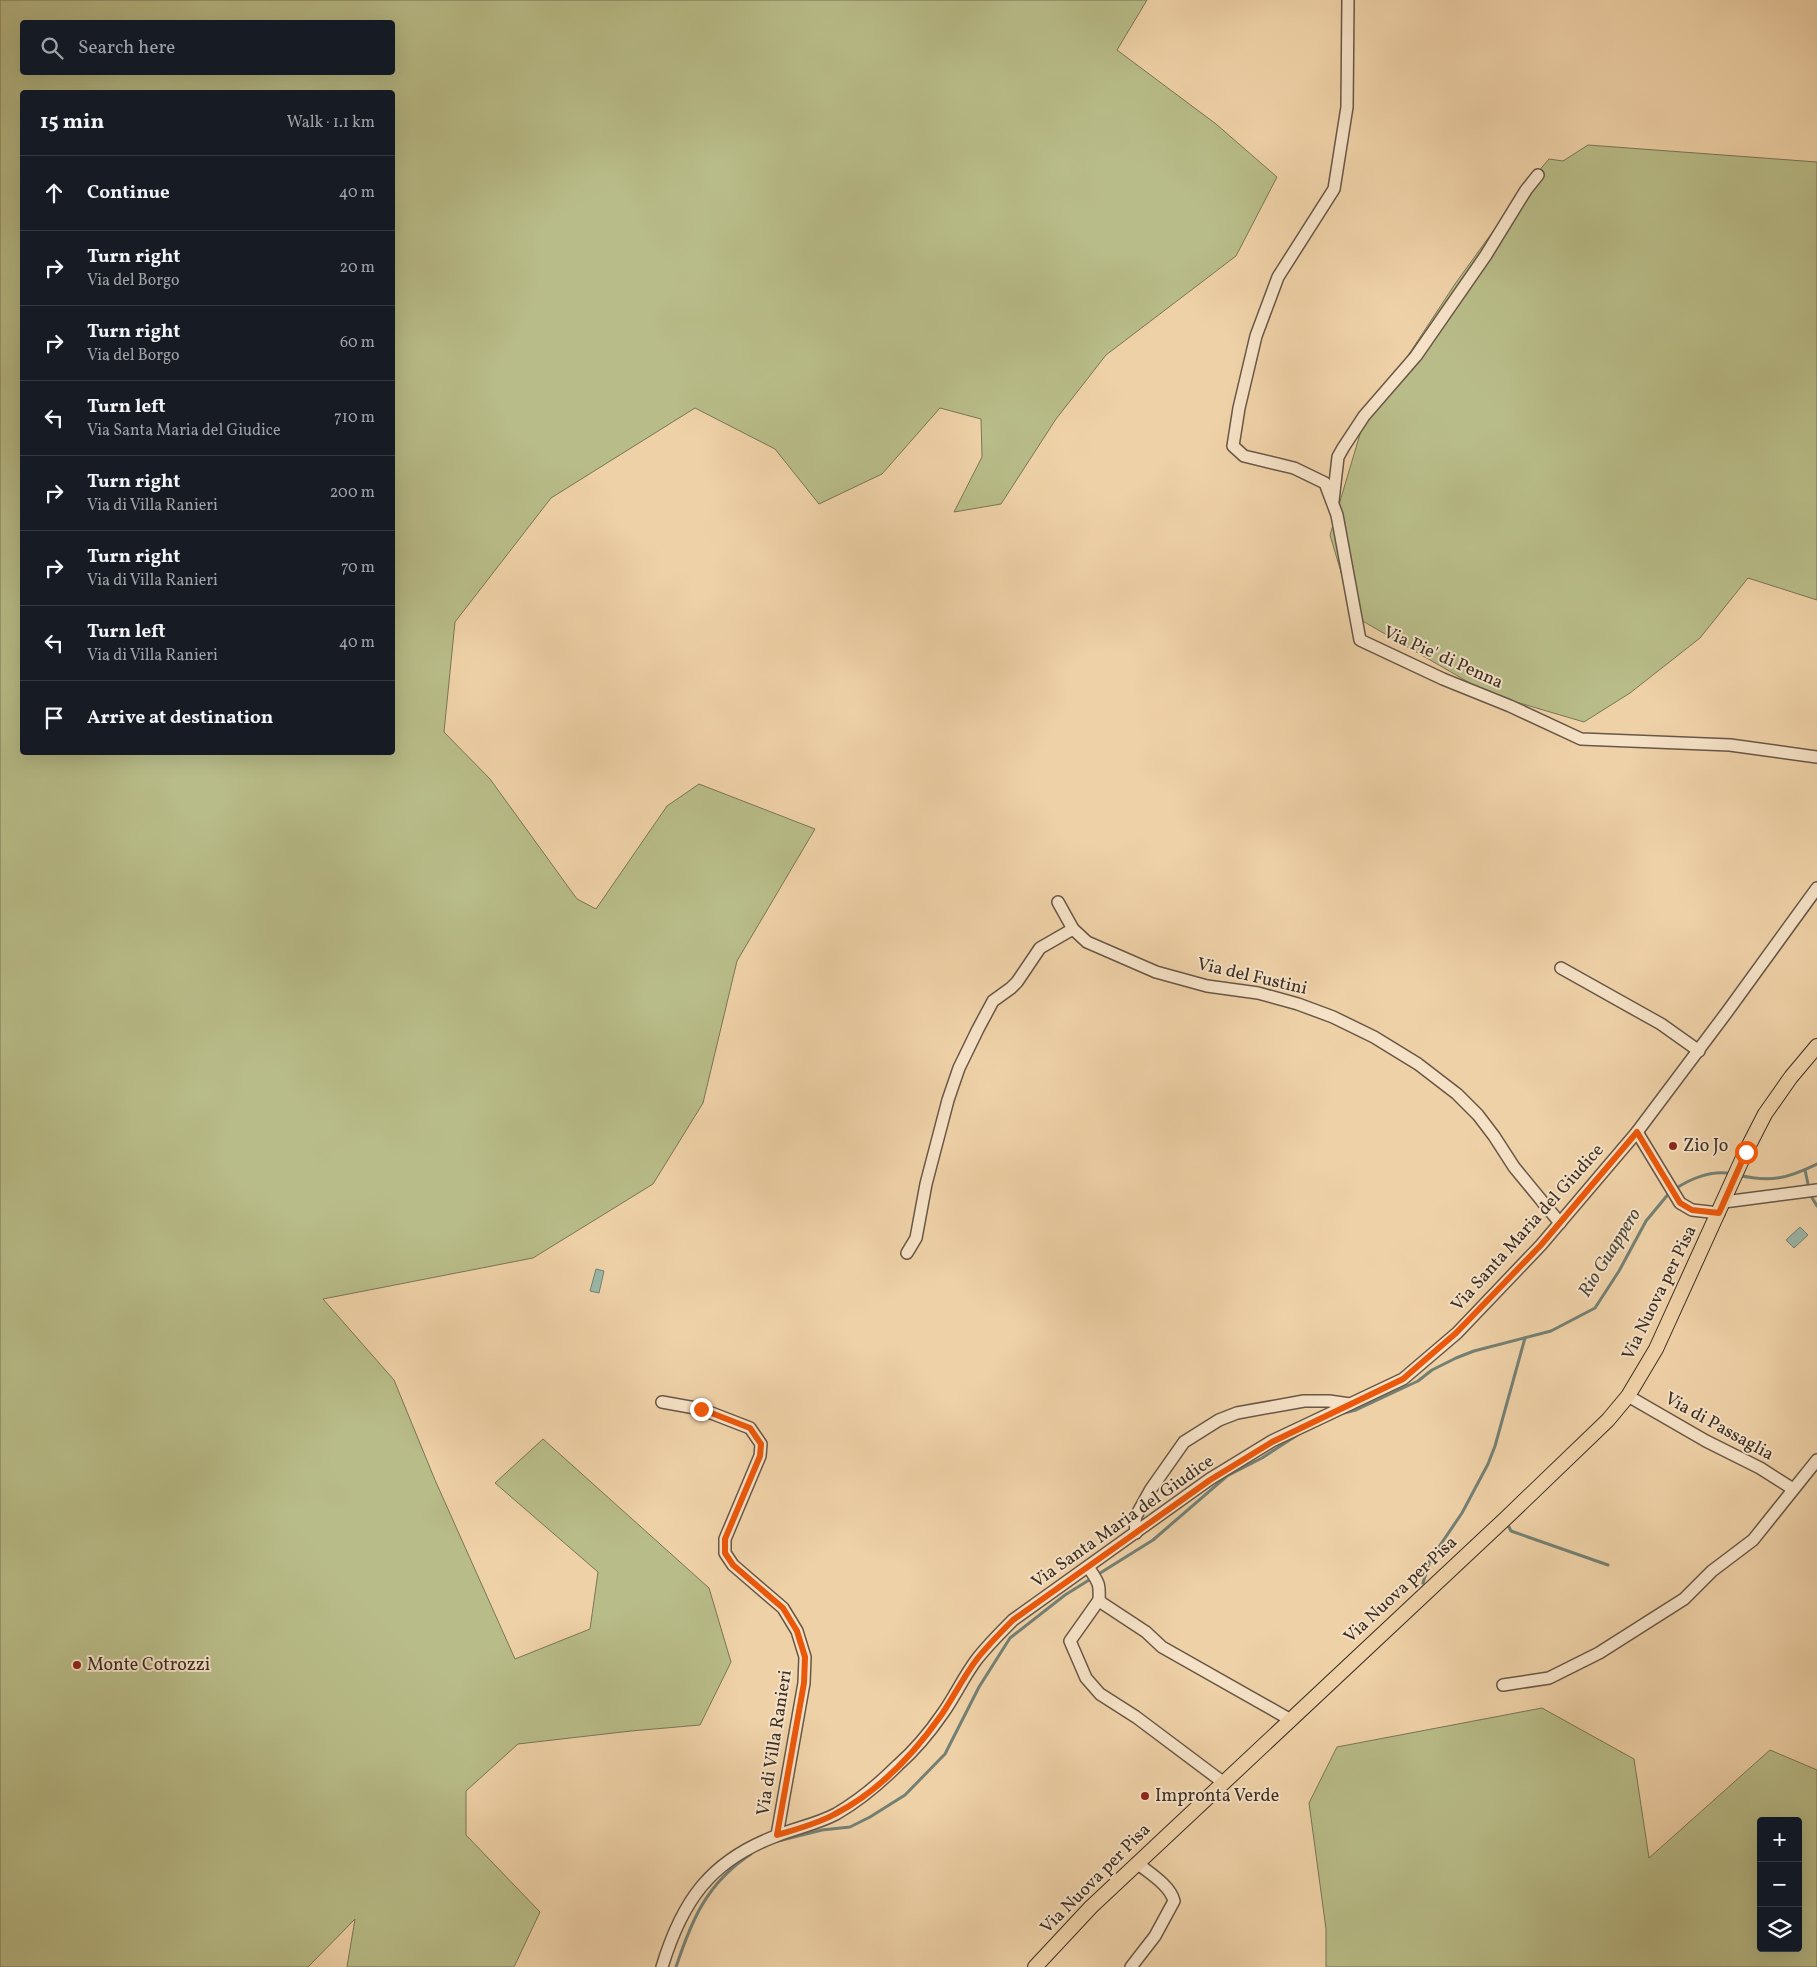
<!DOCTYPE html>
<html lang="en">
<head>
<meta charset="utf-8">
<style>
	body { margin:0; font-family:Vollkorn,serif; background:#20242c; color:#f1f3f6 }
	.controls { position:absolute; right:15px; bottom:15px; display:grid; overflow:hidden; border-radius:5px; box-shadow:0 5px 20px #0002 }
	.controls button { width:45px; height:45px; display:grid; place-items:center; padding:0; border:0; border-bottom:1px solid #363941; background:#171b24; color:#f1f3f6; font:25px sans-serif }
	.stop { position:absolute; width:15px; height:15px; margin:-11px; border:4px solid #ea580c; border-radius:50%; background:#fff }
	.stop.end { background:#ea580c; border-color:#fff; box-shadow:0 1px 5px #0008 }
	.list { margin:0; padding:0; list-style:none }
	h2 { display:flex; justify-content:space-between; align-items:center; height:65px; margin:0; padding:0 20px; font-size:21px }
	h2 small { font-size:16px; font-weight:400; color:#9ea1a6 }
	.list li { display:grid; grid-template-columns:32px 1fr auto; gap:15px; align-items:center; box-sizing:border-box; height:75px; padding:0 20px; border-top:1px solid #363941 }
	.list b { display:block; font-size:19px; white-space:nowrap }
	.list p { margin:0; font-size:16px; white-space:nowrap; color:#9ea1a6 }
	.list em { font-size:16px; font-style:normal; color:#9ea1a6 }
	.icon { flex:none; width:28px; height:28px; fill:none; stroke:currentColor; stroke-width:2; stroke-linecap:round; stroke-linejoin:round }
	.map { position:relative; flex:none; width:1817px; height:1967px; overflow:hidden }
	.search { position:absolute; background:#171b24; box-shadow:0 5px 20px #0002; left:20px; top:20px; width:375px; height:55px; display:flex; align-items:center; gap:12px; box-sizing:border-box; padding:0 18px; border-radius:5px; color:#9ea1a6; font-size:19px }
	.panel { position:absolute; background:#171b24; box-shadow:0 5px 20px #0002; left:20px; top:90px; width:375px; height:665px; border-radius:5px }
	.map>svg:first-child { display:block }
</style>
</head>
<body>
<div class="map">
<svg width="1817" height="1967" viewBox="0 0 1817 1967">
	<rect width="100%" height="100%" fill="#efd1a7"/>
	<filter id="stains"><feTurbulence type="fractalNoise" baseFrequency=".004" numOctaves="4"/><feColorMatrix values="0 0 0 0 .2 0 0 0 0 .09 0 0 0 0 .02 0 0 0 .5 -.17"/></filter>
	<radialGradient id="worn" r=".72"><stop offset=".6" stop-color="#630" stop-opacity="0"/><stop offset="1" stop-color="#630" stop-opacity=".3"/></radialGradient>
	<!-- green -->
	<g fill="#b8bc88" stroke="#7a7556" fill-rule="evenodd">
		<path d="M0,0h1147l-30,50 99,74 61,53 -41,79 -130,99 -50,64 -55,85 -47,8 28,-55 -1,-38 -41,-11 -58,66 -63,30 -44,-55 -80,-41 -144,90 -96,124 -11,110 46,47 87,120 19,10 71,-103 32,-22 116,45 -78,132 -34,142 -50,81 -120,74 -210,41 71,81 41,100 80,179 75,-30 8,-57 -103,-89 48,-44 166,149 22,74 -31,63 -69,6 -113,13 -52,47v44l74,77 -26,55h-167l8,-48 -47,48h-308zM22,22h370v50h-370zM22,92h370v660h-370z"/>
		<path d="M1588,145l229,17v438l-69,-22 -48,60 -70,55 -46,29 -95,-28 -135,-78 -24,-81 33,-111 92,-140 70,-97 24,-28 14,2z"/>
		<path d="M1542,1708l92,51 15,99 121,-108 47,20v197h-491v-38l-17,-126 28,-56zM1761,1821h37v127h-37z"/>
	</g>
	<!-- water -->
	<g fill="#9ab7a8" stroke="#748074">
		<path d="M1800,1227l8,8 -14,13 -8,-8z"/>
		<path d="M596,1269l8,2 -5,22 -9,-2z"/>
	</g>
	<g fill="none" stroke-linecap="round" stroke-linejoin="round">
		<!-- stream -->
		<g stroke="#748074" stroke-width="3">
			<path d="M1805,1170l3,14"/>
			<path d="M1738,1175c33,8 50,3 79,-11"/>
			<path d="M1675,1189c15,-10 38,-20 57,-15"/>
			<path d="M1811,1196l6,10"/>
			<path d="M1340,1414l16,-4 62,-29 14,-11 24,-12 18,-7 77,-20 44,-23 24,-37 27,-50 24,-29"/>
			<path d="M1509,1527l2,4 97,34"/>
			<path d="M1423,1583l7,-23 32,-47 26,-49 7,-18 30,-108"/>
			<path d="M774,1842l48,-12 28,-3 20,-10 35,-22 40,-41 34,-67 31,-49 55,-43 88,-55 74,-64 35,-18 37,-24"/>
			<path d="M676,1967c16,-48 31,-84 75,-113"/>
		</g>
		<defs>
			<g id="minor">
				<path d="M1348,0l-1,107 -13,82 -56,88 -22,59 -17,72 -6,38 11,10 50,12 31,15 12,32 23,125 83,39 67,27 71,33 149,6 87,12"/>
				<path d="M1333,501l5,-44 5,-9 21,-32 52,-60 70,-101 40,-65 12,-15"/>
				<path d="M1058,902l15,27 14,13 69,30 51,14 51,7 40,11 35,13 41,20 44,27 39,30 21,21 16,21 20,31 46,56"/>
				<path d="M1561,968l100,56 38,27"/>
				<path d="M1637,1132l43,71 12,7 27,3"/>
				<path d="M1724,1202l93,-12"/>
				<path d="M907,1253l9,-15 10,-54 22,-84 11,-32 19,-39 15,-28 18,-13 6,-6 23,-34 33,-19"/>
				<path d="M1628,1396l78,45 54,27 33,21"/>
				<path d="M662,1402l39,7 49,19 11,16 -1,12 -35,83v14l8,12 50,43 14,23 8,26 -1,26 -27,152"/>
				<path d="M1136,1533l-1,-12 1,-5 15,-27 33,-47 35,-22 18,-7 67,-12h25l21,3"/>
				<path d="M1089,1568c9,15 11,14 10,32l3,3 44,29 16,15 129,73"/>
				<path d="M1099,1600l-29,41 16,37 14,16 36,23 88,66"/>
				<path d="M1503,1685l46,-7 50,-25 85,-54 28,-28 41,-31 64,-80"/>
				<path d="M662,1967c20,-66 48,-106 114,-131 20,-8 41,-12 60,-22 24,-14 43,-30 62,-49 17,-15 32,-33 45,-52 12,-17 21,-37 34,-54 11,-14 23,-26 36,-39l197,-141 62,-38 131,-62 54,-46 84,-88 96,-113 90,-120 90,-124"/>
				<path d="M1131,1967l24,-31 19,-35c-4,-16 -25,-28 -37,-38"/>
			</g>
			<path id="major" d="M1035,1967l56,-60 414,-388 103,-99 20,-24 28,-47 90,-198 19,-37 26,-37 26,-31"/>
		</defs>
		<!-- minor casing -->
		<use href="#minor" stroke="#685746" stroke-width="14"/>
		<!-- major casing -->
		<use href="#major" stroke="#3b2e25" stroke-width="16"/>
		<!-- minor -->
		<use href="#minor" stroke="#f5e1c6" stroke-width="11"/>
		<!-- major -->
		<use href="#major" stroke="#efd1a7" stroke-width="14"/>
	</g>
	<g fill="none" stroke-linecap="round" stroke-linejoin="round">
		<!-- route -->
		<path stroke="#ea580c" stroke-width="6" d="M701,1409l49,19 11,16 -1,12 -35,83v14l8,12 50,43 14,23 8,26 -1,26 -27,152c20,-6 40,-11 58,-21 43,-22 79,-60 107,-100 12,-18 22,-38 35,-55 11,-14 23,-26 36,-39l197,-140 62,-38 131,-63 53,-46 85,-88 96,-113 43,71 12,7 27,3 27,-61"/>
	</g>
	<!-- markers -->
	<g fill="#8f2418" stroke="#f5e1c6" stroke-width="2">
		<circle cx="1673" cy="1146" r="5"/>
		<circle cx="77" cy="1665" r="5"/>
		<circle cx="1145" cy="1796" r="5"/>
	</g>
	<g text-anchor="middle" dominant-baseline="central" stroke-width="4" stroke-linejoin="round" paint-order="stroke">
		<!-- street labels -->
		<g font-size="18" fill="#3b2e25" stroke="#f5e1c6">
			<text transform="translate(1443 658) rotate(24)">Via Pie' di Penna</text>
			<text transform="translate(1252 977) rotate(13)">Via del Fustini</text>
			<text transform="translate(1528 1228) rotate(-48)">Via Santa Maria del Giudice</text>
			<text transform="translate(1660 1293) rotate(-64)">Via Nuova per Pisa</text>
			<text transform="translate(1719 1427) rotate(29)">Via di Passaglia</text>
			<text transform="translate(1123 1522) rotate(-35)">Via Santa Maria del Giudice</text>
			<text transform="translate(1401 1590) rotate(-43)">Via Nuova per Pisa</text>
			<text transform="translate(775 1743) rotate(-81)">Via di Villa Ranieri</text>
			<text transform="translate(1096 1879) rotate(-45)">Via Nuova per Pisa</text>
		</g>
		<!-- poi labels -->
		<g font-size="18" fill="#3b2e25" stroke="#f5e1c6" text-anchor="start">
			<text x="1683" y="1146">Zio Jo</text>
			<text x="87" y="1665">Monte Cotrozzi</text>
			<text x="1155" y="1796">Impronta Verde</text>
		</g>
		<!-- water labels -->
		<g font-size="19" font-style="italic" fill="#4e493f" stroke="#f5e1c6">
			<text transform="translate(1610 1253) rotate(-58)">Rio Guappero</text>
		</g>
	</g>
	<rect width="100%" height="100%" filter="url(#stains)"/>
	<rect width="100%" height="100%" fill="url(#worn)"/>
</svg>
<div class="controls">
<button>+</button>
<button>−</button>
<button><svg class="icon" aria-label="layers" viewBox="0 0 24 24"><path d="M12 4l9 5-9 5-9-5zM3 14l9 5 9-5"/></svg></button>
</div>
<div class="stop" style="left:1746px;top:1152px"></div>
<div class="stop end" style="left:701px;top:1409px"></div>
<div class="search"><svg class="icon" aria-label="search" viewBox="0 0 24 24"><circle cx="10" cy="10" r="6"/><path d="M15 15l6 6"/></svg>Search here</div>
<section class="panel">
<h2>15 min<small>Walk · 1.1 km</small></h2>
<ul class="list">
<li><svg class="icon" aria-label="ahead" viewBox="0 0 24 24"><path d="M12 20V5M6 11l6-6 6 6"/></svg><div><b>Continue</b></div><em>40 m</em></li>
<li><svg class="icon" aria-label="right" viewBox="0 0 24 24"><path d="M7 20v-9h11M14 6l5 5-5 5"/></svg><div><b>Turn right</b><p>Via del Borgo</p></div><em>20 m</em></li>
<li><svg class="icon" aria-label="right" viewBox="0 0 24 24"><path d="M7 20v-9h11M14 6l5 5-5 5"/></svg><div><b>Turn right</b><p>Via del Borgo</p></div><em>60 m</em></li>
<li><svg class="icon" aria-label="left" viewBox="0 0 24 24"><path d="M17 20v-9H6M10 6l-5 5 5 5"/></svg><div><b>Turn left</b><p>Via Santa Maria del Giudice</p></div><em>710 m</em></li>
<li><svg class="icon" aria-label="right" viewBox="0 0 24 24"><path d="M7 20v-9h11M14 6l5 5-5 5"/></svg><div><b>Turn right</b><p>Via di Villa Ranieri</p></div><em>200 m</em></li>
<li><svg class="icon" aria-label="right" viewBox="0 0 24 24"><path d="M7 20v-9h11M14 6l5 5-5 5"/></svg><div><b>Turn right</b><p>Via di Villa Ranieri</p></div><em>70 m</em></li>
<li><svg class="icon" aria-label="left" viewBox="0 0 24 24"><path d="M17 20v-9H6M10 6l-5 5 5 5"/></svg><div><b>Turn left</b><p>Via di Villa Ranieri</p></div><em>40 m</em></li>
<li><svg class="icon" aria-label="arrive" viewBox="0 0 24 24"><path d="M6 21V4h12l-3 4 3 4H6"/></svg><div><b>Arrive at destination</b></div></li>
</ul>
</section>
</div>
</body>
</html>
